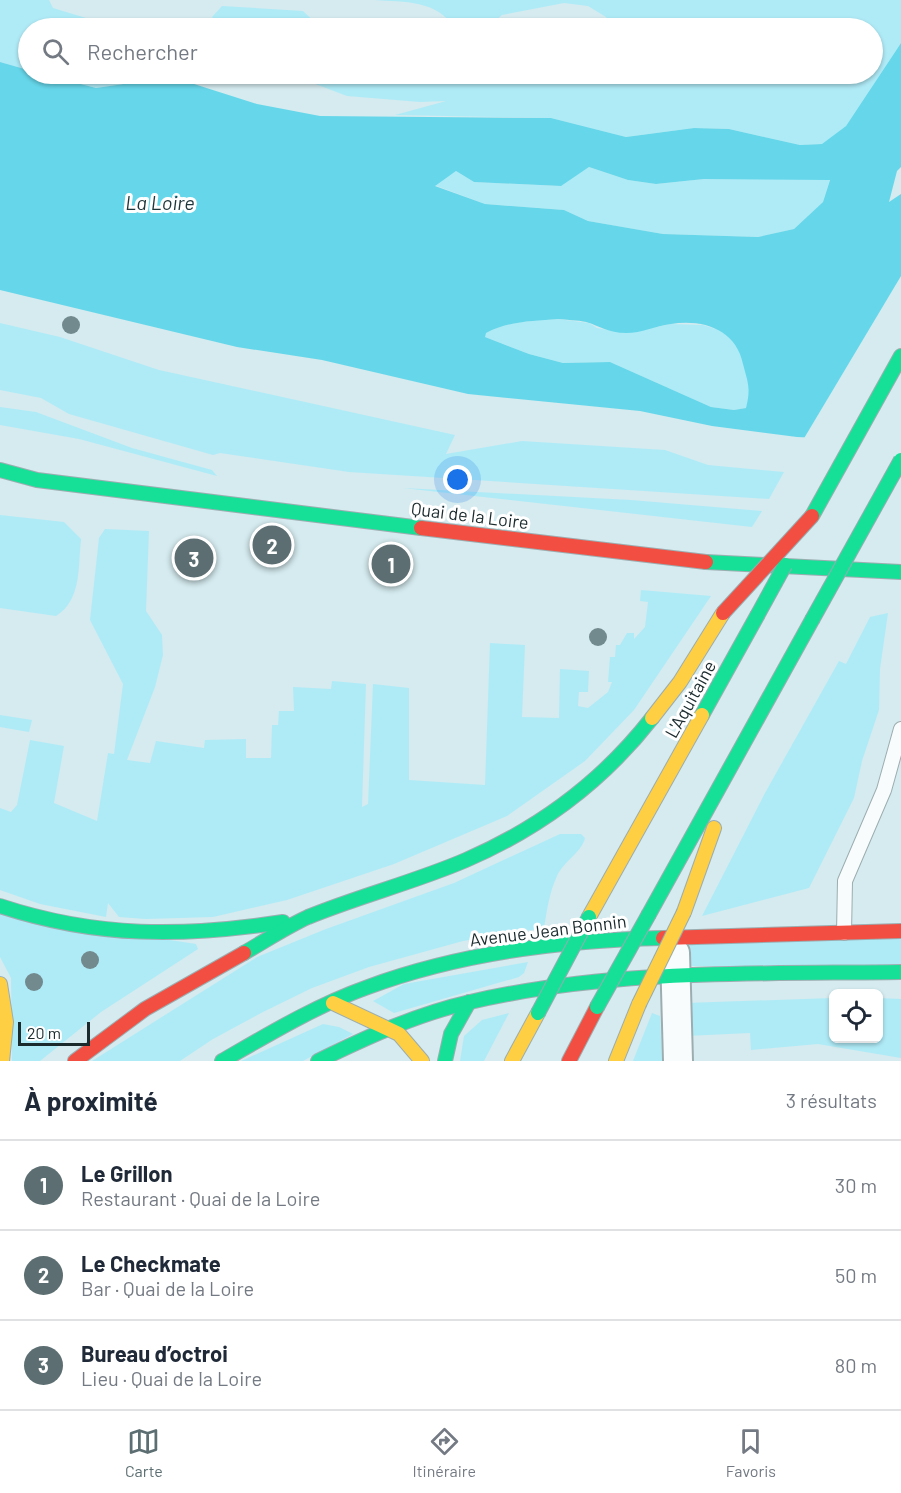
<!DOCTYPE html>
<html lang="fr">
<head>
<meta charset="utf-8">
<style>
	body { margin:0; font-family:Barlow,sans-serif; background:#f2f2f3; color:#1f2937 }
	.controls { position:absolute; right:18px; bottom:18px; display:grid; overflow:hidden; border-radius:9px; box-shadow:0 2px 4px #0004 }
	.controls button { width:54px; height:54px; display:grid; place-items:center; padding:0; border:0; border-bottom:2px solid #e0e1e3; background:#fff; color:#1f2937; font:30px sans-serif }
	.scale { position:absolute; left:18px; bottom:15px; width:72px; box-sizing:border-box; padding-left:6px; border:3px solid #1b2a2d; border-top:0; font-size:16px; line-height:21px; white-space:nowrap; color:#1b2a2d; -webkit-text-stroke:4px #fff; paint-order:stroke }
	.you { position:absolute; left:458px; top:480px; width:21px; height:21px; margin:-15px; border:4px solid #fff; border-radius:50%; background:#1a73e8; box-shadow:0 0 0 9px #1a73e833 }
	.badge { display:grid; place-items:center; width:39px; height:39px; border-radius:50%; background:#5c6e71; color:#fff; font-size:20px; font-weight:700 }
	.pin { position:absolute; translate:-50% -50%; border:3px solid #fff; box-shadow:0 2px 6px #0006 }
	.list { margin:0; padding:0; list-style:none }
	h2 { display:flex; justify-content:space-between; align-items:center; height:78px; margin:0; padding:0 24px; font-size:26px }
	h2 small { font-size:20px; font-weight:400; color:#747a83 }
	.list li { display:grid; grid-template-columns:39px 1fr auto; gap:18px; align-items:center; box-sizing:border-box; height:90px; padding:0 24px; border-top:2px solid #e0e1e3 }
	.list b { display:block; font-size:22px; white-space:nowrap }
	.list p { margin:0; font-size:20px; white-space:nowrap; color:#747a83 }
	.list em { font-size:20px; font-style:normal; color:#747a83 }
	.icon { flex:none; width:33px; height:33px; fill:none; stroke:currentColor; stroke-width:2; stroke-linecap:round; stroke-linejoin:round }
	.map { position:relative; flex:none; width:901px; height:1061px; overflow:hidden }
	.search { position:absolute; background:#fff; box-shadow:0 2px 4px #0004; left:18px; right:18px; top:18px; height:66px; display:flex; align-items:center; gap:15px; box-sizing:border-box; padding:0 21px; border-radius:33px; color:#747a83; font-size:22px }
	.sheet { height:348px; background:#fff }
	nav { display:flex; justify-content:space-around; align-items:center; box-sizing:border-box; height:84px; border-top:2px solid #e0e1e3; background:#fff; font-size:16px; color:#747a83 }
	nav a { display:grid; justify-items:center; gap:3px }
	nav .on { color:#5c6e71 }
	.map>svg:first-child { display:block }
</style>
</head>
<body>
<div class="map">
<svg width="901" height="1061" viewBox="0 0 901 1061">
	<rect width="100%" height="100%" fill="#d5ebef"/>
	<!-- green -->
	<g fill="#afebf7">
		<path d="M0,0h49l4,8 66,20h-91v42l-28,-8z"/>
		<path d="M373,0h528v43l-55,83 -23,18 -23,1 -71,-16 -35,-1 -68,9 -75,-19 -156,-3 51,-14 -26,1 -73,-6 -58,-22h103l31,2 14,-2h54v5l8,-5h373v-46h-260l-6,-11 -18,-11 -24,-3 -62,12 -12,10 1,3h-36c-19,-28 -49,-26 -82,-28z"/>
		<path d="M222,6l81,5 18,17h-99l-10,-11z"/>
		<path d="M42,74h130v3l-76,11z"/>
		<path d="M589,167l39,13 28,4 48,-5h126l-7,23 -29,27 -36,8 -95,-3 -75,-13 -24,-11 -79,-6 -51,-19 22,-14 18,11 86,4z"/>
		<path d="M558,319l31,4 8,5 29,5 45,-9 32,1 13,4 14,7 10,13 11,39 -5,20 -12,2 -23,-3 -101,-45 -47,1 -34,-9 -44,-17v-4c23,-12 48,-12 73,-14z"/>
		<path d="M0,323l60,14 99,33 296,65 -9,19 76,-13 143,9 43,15 76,7 -15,27 -420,-27 -129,-19 -7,2 -144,-41 -28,-16 -41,-8z"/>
		<path d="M0,407l36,5 96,36 80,22 5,6 -138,-37 -79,-14z"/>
		<path d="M403,488l228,12 131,11 -10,16z"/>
		<path d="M0,515l64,7 17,17c-3,27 1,61 -25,77l-56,-8z"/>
		<path d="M105,529l44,2 -3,80 16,24 1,20 -8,32 -28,73 23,3 6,-22 48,7 1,-8 41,-1v19h25l1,-33h6l1,-14h15l-1,-24 38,2 1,-8 34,3 -4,123 6,-3 5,-120 36,4v92l76,5 5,-142 35,2 -3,72 37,1 1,-49 29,2 -1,21h-9l-1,14 10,2 20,-16 4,-10h-4l2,-25h5l1,-12h4l7,-12h7v6l11,-12 3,-25 -8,-1 1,-11 70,6 -77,114 -49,51 -78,55 -113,48 -107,36 -74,17 -67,2 -27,-2 -11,-14 -2,14 -66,-13 -40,-14v-82l11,4 6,-7 13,-65 34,6 -10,57 43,18 11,-68 6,1 9,-70 -33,-64 9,-82z"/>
		<path d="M888,613l-8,56 -1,41 -17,51 -8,37 -45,90 -107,28 63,-123 74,-132 7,3 24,-47z"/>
		<path d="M0,715l32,5 -3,12 -29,-5z"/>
		<path d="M560,834h21l4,4c-3,14 -22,24 -28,38 -8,17 -10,35 -13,52l-81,13 -94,26 -57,21 -49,24 -50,27 -33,22h-88l165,-104 69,-28 128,-46z"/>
		<path d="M0,914l196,30 2,5 -97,63 -61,49h-28l-1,-83 -11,-21z"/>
		<path d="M901,936v31l-213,-1 1,-21z"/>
		<path d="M528,962l-4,11 -5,4 -125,36 -21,-12 31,-17z"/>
		<path d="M833,998l1,40h44l1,-40 22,1v59l-83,-14 -67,6 -1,-17 -64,3 -1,-33z"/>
		<path d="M509,1013l-25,48h-24l4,-25 18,-16z"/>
		<path d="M652,1013l8,3 2,45h-29z"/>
		<path d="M323,1024l16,3 14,7 -50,27h-62z"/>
	</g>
	<!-- water -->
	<path fill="#66d7ea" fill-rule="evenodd" d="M901,43v124l-4,4 -8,31 12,-8v248l-104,-5 -85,-11 -72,-15 -172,-17 -146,-34 -85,-13 -237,-57v-228l28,8v4h14l54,14 76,-11 85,27 63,12 231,2 75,19 68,-9 35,1 71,16 22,-1 24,-18zM589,167l39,13 28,4 48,-5 126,1 -7,22 -29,27 -36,8 -95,-3 -75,-13 -24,-11 -79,-6 -50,-18 21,-15 18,11 87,4zM558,319c9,1 19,1 28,3 14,4 22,11 40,11 16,0 29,-7 45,-9 33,-5 65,6 72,40 5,19 8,24 3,44l-12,2 -23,-3 -101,-45 -47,1 -34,-9 -44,-17 1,-4c23,-12 47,-12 72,-14z"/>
	<!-- pier -->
	<path fill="#d5ebef" d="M901,276v169l-98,-5z"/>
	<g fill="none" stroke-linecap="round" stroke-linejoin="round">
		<defs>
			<path id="lane" d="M844,933l1,-52 39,-91 17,-61"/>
			<path id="street" d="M675,953l3,108"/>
			<g id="fast">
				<path d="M0,470l37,10 384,48"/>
				<path d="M812,516l89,-160"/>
				<path d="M706,562l195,10"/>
				<path d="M702,715l55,-99"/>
				<path d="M0,906c97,32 183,31 283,16"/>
				<path d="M649,914l163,-294"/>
				<path d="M244,953c21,-12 42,-26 64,-36 51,-21 107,-35 158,-57 74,-32 136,-78 186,-142"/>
				<path d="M222,1061c47,-27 95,-56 146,-74 95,-35 195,-47 295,-49"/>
				<path d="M318,1061c49,-24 99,-47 152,-59 141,-33 287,-28 431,-30"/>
				<path d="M445,1061l6,-27 18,-32"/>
			</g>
			<g id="slow">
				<path d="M652,718l28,-36 43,-69"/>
				<path d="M684,912l30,-84"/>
				<path d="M589,917l113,-202"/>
				<path d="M0,984l6,38 -4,39"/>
				<path d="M333,1003l66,31 23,27"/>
				<path d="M512,1061l26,-48"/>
				<path d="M616,1061l23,-57"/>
			</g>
			<g id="jam">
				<path d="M421,528l285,34"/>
				<path d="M663,938l238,-7"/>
				<path d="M75,1061l70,-52 99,-56"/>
				<path d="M569,1061l28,-54"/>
			</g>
		</defs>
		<!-- lane casing -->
		<use href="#lane" stroke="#9cadb0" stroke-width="16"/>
		<!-- street casing -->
		<use href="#street" stroke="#9cadb0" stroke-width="32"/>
		<!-- fast casing -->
		<use href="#fast" stroke="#9cadb0" stroke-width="16"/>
		<!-- slow casing -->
		<use href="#slow" stroke="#9cadb0" stroke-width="16"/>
		<!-- jam casing -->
		<use href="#jam" stroke="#9cadb0" stroke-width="16"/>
		<!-- lane -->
		<use href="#lane" stroke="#f9fcfd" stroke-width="14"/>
		<!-- street -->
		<use href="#street" stroke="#f9fcfd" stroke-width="28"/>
		<!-- fast -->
		<use href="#fast" stroke="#16e098" stroke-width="14"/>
		<!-- slow -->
		<use href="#slow" stroke="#ffcf43" stroke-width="14"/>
		<!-- jam -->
		<use href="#jam" stroke="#f24e42" stroke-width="14"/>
		<defs>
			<g id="fast-bridge">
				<path d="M757,616l28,-51"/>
				<path d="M812,620l89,-160"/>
				<path d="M597,1007l52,-93"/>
				<path d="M538,1013l51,-96"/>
			</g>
			<path id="slow-bridge" d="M639,1004l45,-92"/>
			<path id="jam-bridge" d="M723,613l89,-97"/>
		</defs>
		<!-- fast-bridge casing -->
		<use href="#fast-bridge" stroke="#95abb0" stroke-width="16" stroke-linecap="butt"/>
		<!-- slow-bridge casing -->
		<use href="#slow-bridge" stroke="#95abb0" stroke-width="16" stroke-linecap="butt"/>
		<!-- jam-bridge casing -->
		<use href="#jam-bridge" stroke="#95abb0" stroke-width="16" stroke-linecap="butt"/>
		<!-- fast-bridge -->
		<use href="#fast-bridge" stroke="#16e098" stroke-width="14"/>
		<!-- slow-bridge -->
		<use href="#slow-bridge" stroke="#ffcf43" stroke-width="14"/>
		<!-- jam-bridge -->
		<use href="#jam-bridge" stroke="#f24e42" stroke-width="14"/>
	</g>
	<!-- trees -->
	<g fill="#72898e">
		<circle cx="71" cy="325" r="9"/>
		<circle cx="598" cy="637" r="9"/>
		<circle cx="90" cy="960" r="9"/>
		<circle cx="34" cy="982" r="9"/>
	</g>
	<g text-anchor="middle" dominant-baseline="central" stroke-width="6" stroke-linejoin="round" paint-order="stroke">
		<!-- street labels -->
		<g font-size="18" fill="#1b2a2d" stroke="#fff">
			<text transform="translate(470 515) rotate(7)">Quai de la Loire</text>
			<text transform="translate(690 699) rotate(-61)">L'Aquitaine</text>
			<text transform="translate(548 930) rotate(-7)">Avenue Jean Bonnin</text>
		</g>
		<!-- water labels -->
		<g font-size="20" font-style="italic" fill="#1e363b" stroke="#fff">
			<text x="160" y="202">La Loire</text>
		</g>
	</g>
</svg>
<div class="controls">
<button><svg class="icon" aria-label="locate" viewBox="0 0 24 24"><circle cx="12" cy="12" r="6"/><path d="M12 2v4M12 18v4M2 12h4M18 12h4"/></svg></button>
</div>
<div class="scale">20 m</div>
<div class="you"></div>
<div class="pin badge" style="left:391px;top:564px">1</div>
<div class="pin badge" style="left:272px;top:545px">2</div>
<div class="pin badge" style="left:194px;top:558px">3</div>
<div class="search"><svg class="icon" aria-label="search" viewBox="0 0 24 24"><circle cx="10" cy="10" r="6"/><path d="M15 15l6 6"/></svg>Rechercher</div>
</div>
<section class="sheet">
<h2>À proximité<small>3 résultats</small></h2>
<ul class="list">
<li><span class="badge">1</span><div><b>Le Grillon</b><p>Restaurant · Quai de la Loire</p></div><em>30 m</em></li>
<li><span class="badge">2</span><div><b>Le Checkmate</b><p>Bar · Quai de la Loire</p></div><em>50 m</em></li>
<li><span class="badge">3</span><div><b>Bureau d’octroi</b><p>Lieu · Quai de la Loire</p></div><em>80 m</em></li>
</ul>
</section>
<nav>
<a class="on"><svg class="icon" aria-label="map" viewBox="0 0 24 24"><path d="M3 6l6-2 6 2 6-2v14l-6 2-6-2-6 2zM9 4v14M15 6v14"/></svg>Carte</a>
<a><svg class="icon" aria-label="directions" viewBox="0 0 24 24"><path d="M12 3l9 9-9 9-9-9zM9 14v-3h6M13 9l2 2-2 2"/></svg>Itinéraire</a>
<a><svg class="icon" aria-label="saved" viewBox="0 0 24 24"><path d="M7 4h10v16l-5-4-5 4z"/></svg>Favoris</a>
</nav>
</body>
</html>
